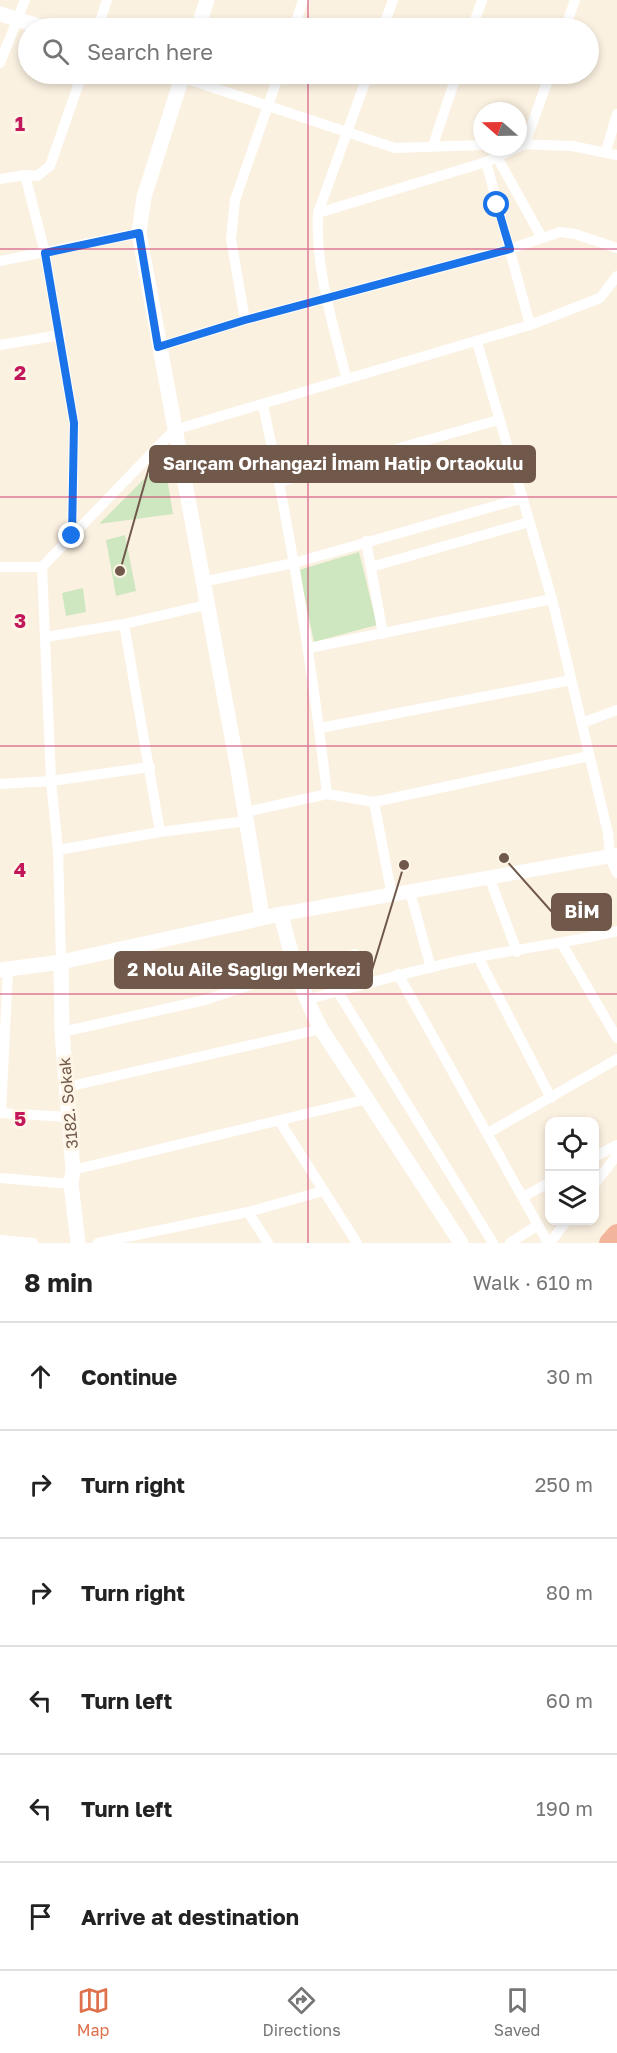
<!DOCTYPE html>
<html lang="en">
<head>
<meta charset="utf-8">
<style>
	body { margin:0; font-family:"Golos Text",sans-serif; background:#f6f6f6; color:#222 }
	.controls { position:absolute; right:18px; bottom:18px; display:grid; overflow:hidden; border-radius:12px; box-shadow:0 3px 9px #0003 }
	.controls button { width:54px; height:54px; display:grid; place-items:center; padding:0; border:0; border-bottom:2px solid #e0e0e0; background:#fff; color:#222; font:30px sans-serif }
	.compass { position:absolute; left:473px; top:102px; width:54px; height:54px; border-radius:50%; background:#fff; box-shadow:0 3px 9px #0003; rotate:290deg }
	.stop { position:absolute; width:18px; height:18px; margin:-14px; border:4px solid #1a73e8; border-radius:50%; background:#fff }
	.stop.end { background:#1a73e8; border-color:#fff; box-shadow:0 2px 6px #0008 }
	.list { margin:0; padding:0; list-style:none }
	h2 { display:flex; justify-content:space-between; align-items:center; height:78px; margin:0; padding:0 24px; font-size:26px }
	h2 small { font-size:20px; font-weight:400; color:#767676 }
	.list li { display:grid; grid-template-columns:39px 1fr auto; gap:18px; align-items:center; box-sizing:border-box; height:108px; padding:0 24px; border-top:2px solid #e0e0e0 }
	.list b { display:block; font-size:22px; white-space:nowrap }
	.list em { font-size:20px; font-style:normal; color:#767676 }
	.icon { flex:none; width:33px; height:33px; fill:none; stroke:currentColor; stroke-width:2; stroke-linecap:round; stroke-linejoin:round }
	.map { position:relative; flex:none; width:617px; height:1243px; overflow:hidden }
	.search { position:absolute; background:#fff; box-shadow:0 3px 9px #0003; left:18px; right:18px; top:18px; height:66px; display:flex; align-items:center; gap:15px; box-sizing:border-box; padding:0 21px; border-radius:33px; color:#767676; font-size:22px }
	.sheet { height:726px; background:#fff }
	nav { display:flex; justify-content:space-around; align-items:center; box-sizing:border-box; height:84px; border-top:2px solid #e0e0e0; background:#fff; font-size:16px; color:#767676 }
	nav a { display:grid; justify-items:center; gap:3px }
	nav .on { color:#df704c }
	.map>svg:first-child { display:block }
</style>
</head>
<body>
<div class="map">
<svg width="617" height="1243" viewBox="0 0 617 1243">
	<rect width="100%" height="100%" fill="#fbf1e1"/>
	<!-- green -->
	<g fill="#cfe7c1">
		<path d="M164,459l9,55 -74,10z"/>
		<path d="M125,535l11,56 -20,5 -10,-56z"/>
		<path d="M359,552l18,73 -63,17 -15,-72z"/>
		<path d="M83,588l3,24 -20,4 -4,-23z"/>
	</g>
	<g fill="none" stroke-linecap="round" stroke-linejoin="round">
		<!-- minor -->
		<g stroke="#fff" stroke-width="10">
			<path d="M98,28l9,-28"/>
			<path d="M294,28l9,-28"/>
			<path d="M383,28l10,-28"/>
			<path d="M472,28l10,-28"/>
			<path d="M565,28l10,-28"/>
			<path d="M0,63l25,-63"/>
			<path d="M181,77l214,71 87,-3"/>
			<path d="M518,144l54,2 45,9"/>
			<path d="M433,145l24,-71"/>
			<path d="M606,151l11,-37"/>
			<path d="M497,157l45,81"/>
			<path d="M486,162l44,163"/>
			<path d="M25,175l20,78 29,170 -2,113"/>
			<path d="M0,179l25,-4 12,1 13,-10 32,-92"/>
			<path d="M318,213l168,-51 39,-18 25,-70"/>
			<path d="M0,261l139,-28"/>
			<path d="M245,320l-14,-81 4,-39 44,-126"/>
			<path d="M477,342l75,257 56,234 2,25 7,15"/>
			<path d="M0,345l60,-10"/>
			<path d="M158,347l87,-27 265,-71 50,-17 15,2 42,14"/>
			<path d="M346,377c-13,-53 -31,-109 -28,-164l50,-139"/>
			<path d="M263,405c28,129 49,258 64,389"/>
			<path d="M280,482l218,-62"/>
			<path d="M366,541l17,93"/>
			<path d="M0,567h42l132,-137 356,-105 70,-27 17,-22"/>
			<path d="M42,567l9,214 7,69 3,112"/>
			<path d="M371,567l158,-45"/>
			<path d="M202,582l92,-19 229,-65"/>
			<path d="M124,624l36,208"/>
			<path d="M46,637l78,-13 82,-19"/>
			<path d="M309,648l243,-49"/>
			<path d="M582,723l35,-13"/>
			<path d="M320,728l251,-48"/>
			<path d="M0,784l51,-3 99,-14"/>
			<path d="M374,802l18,94"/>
			<path d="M246,812l81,-18 47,8 215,-46"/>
			<path d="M58,850l102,-18 87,-11"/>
			<path d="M490,879l27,73"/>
			<path d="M410,892l21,76"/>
			<path d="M562,944l55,94"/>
			<path d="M478,957l73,141"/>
			<path d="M398,974l150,269"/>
			<path d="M338,992l155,251"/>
			<path d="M305,1000c58,-15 115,-32 173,-43 46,-9 93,-15 139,-26"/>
			<path d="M62,1032l143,-32 90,-30 60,-16"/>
			<path d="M67,1087l254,-58"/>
			<path d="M0,1113l69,4"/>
			<path d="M1,1113l7,-144"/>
			<path d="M280,1122l77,121"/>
			<path d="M488,1133l129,-74"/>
			<path d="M594,1157l23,-12"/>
			<path d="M73,1170l294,-71"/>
			<path d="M0,1178l71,6"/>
			<path d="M594,1185l23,-30"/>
			<path d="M523,1197l27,-15"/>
			<path d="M248,1212l20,31"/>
			<path d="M0,1240l33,3"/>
			<path d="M98,1243l150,-31 75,-21"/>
			<path d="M510,1243l28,-18"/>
			<path d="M550,1243l17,-23"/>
		</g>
		<!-- tertiary -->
		<path stroke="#fff" stroke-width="14" d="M281,914l336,-59"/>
		<!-- secondary -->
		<g stroke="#fff" stroke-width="15">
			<path d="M0,14l45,14"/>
			<path d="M198,28l9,-28"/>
			<path d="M183,74l-39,123 -5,36 99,537 24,146"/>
			<path d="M61,962l1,70 11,138 -2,14 7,59"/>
			<path d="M0,970l61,-8 220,-48c10,41 20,78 40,115l140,214"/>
		</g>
		<!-- motorway -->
		<path stroke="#f2b49b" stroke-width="20" d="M609,1243l8,-9"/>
	</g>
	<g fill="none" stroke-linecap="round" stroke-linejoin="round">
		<!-- route -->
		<path stroke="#1a73e8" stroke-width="8" d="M72,536l2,-113 -29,-170 94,-20 19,114 87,-27 265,-71 -13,-44"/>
	</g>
	<!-- grid -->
	<path fill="none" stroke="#c2185b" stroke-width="1.5" stroke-opacity="0.55" d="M308,0v28M308,74v1169M0,249h617M0,497h617M0,746h617M0,994h617"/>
	<g text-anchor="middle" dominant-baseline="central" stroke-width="6" stroke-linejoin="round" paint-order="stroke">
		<!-- street labels -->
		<g font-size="16" fill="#70584a" stroke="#fef5e7">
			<text transform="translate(68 1103) rotate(-95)">3182. Sokak</text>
		</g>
	</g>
	<g font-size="20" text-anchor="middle" font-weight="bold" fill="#c2185b" stroke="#fef5e7" stroke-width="6" stroke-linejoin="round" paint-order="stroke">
		<text x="20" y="131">1</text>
		<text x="20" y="380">2</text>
		<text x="20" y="628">3</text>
		<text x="20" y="877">4</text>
		<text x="20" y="1126">5</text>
	</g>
	<!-- callouts -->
	<path fill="none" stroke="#70584a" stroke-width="2" d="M120 571L150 464M504 858L552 912M404 865L372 970"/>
	<g fill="#70584a" stroke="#fef5e7" stroke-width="2">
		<circle cx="120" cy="571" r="6"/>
		<circle cx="504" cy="858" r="6"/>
		<circle cx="404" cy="865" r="6"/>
	</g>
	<g fill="#70584a" stroke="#70584a" stroke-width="2">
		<rect x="150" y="446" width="385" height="36" rx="6"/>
		<rect x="552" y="894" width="59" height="36" rx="6"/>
		<rect x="115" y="952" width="257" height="36" rx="6"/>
	</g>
	<g font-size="18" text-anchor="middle" font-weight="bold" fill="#fff">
		<text x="343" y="470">Sarıçam Orhangazi İmam Hatip Ortaokulu</text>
		<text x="582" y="918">BİM</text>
		<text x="244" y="976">2 Nolu Aile Saglıgı Merkezi</text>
	</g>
</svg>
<div class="controls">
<button><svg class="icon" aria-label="locate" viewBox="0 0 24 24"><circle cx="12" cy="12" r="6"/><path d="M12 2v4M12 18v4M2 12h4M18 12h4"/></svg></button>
<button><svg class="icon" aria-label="layers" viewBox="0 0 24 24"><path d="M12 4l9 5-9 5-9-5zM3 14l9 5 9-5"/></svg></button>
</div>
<svg class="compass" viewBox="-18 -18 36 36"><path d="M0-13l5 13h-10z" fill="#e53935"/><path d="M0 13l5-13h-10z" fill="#767676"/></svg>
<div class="stop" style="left:497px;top:205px"></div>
<div class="stop end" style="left:72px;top:536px"></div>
<div class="search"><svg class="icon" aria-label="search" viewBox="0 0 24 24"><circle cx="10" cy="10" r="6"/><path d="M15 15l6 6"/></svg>Search here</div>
</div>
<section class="sheet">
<h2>8 min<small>Walk · 610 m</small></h2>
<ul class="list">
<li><svg class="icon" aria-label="ahead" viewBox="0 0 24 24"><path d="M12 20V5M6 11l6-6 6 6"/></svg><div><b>Continue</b></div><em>30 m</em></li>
<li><svg class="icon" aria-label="right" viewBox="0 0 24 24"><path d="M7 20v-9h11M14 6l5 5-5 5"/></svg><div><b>Turn right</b></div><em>250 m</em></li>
<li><svg class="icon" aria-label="right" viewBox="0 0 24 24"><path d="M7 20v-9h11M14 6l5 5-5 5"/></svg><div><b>Turn right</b></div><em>80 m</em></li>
<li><svg class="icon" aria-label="left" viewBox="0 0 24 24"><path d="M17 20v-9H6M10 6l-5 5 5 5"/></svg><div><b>Turn left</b></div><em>60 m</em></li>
<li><svg class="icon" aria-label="left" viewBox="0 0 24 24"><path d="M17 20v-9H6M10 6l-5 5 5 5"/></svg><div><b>Turn left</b></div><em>190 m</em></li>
<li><svg class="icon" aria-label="arrive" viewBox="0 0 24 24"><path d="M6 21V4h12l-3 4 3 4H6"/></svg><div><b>Arrive at destination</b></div></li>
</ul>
</section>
<nav>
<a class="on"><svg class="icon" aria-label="map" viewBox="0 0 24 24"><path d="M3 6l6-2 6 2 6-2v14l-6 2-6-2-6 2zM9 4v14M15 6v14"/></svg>Map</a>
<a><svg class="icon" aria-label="directions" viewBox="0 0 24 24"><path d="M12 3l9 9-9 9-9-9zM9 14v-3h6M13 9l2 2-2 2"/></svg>Directions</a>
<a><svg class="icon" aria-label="saved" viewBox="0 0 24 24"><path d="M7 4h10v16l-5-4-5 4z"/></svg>Saved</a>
</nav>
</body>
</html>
